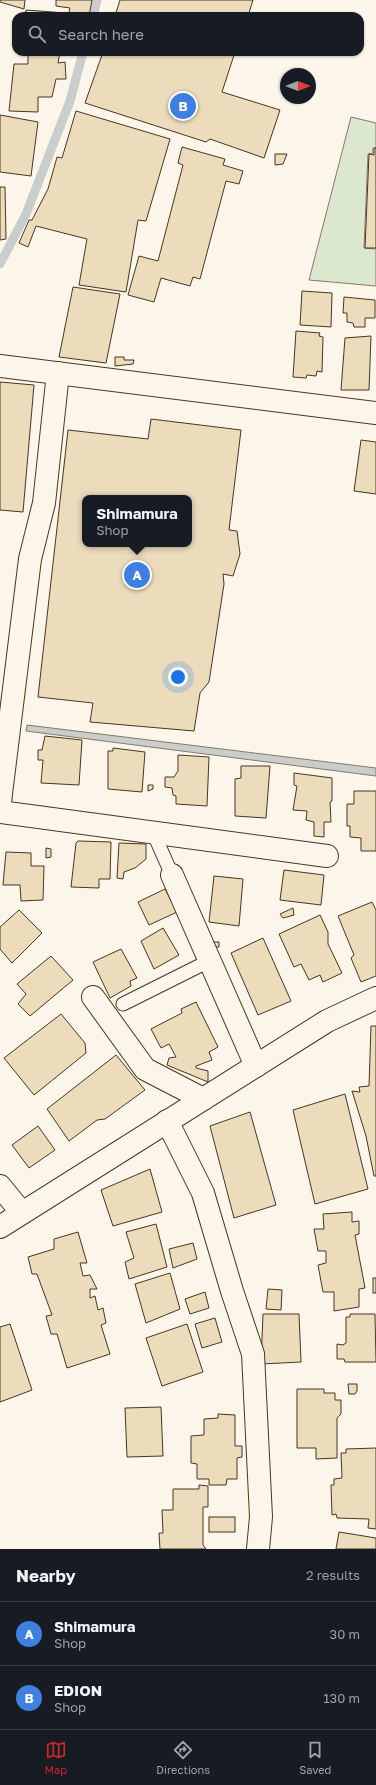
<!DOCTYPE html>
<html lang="en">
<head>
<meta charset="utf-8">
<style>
	body { margin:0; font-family:"Golos Text",sans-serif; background:#20242c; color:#f1f3f6 }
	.compass { position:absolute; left:280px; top:68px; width:36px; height:36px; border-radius:50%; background:#171b24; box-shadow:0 1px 3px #0004; rotate:90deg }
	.you { position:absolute; left:178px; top:677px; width:14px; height:14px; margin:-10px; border:3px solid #fff; border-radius:50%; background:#1a73e8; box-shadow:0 0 0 6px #1a73e833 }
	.badge { display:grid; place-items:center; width:26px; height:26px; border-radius:50%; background:#c62828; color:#fff; font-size:13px; font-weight:700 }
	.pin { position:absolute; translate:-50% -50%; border:2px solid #fff; box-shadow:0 1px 4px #0006 }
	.popup { position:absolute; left:82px; top:495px; width:110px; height:52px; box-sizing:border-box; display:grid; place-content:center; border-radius:8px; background:#171b24; filter:drop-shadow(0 1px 3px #0005); font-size:13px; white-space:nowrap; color:#9ea1a6 }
	.popup b { font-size:15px; color:#f1f3f6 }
	.popup::after { content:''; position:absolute; left:50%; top:100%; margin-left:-8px; border:8px solid transparent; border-top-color:#171b24 }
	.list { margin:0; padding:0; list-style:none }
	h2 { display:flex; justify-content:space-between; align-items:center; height:52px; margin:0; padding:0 16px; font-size:17px }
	h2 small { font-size:13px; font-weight:400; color:#9ea1a6 }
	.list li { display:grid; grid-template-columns:26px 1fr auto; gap:12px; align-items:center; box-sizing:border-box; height:64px; padding:0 16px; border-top:1px solid #363941 }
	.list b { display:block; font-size:15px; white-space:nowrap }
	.list p { margin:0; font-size:13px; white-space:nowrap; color:#9ea1a6 }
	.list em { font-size:13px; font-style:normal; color:#9ea1a6 }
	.icon { flex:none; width:22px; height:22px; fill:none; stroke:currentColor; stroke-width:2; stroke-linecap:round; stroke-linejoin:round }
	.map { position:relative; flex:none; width:376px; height:1549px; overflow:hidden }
	.search { position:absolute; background:#171b24; box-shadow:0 1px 3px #0004; left:12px; right:12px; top:12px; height:44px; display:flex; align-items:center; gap:10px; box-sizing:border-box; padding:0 14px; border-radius:12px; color:#9ea1a6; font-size:15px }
	.sheet { height:180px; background:#171b24 }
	nav { display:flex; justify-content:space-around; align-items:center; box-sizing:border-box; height:56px; border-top:1px solid #363941; background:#171b24; font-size:11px; color:#9ea1a6 }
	nav a { display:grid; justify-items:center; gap:2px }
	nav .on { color:#c62828 }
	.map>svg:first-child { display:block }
</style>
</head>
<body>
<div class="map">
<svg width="376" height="1549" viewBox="0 0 376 1549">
	<rect width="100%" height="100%" fill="#fbf6e9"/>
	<!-- green -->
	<path fill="#dce7d0" stroke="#887966" d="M351,117l25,6v25h-3v5l-5,1 -4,94 12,1v37l-67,-6z"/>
	<!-- water -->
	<path fill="#c9cecd" stroke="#887966" d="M27,725l349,43v8l-350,-45z"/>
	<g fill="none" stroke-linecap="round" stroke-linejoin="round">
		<!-- stream -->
		<g stroke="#c9cecd" stroke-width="9">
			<path d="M93,16l4,-16"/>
			<path d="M0,264l26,-50 44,-113 13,-49"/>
		</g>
	</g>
	<!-- building -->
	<g fill="#ecdcbc" stroke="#4a3520" fill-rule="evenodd">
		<path d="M0,0h25l-1,9 -24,-7z"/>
		<path d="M56,0h36l-3,16h-21l2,-8 -14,-2z"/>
		<path d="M120,0h133l-5,16h-133z"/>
		<path d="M26,10l39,3v3h-40z"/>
		<path d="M28,52h32l-2,11 7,-1 1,17h-10l-4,18h-14v15l-29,-1 5,-47h14z"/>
		<path d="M103,52h132l-13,40 58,18 -16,48 -54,-19 -4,3 -121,-39z"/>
		<path d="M76,111l94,28 -24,82 -8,-1 -12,72 -47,-7 8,-46 -51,-13 -8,21 -9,-4 10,-23h3l16,-31 9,-32 5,1z"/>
		<path d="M0,115l38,7 -7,54 -31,-4z"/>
		<path d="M182,147l43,12 -2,6 20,6 -4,13 -13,-3 -26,98 -7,-2 -3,9 -29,-8 -7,24 -26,-7 11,-39 19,5 25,-96 -5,-2z"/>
		<path d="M374,148h2v100h-11l4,-94 5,1z"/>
		<path d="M275,154h12l-4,10 -8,1z"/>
		<path d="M0,187h5l1,52 -6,1z"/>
		<path d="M73,287l47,7 -14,69 -47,-6z"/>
		<path d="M302,291l30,2 -1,34 -31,-2z"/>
		<path d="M344,297l31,3v18h-10v9h-11l-1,-4 -6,-1v-9h-4z"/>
		<path d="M296,331l24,2 -1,3 4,1 -1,35 -5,-1 -1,5 -9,-1 -1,3 -13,-1z"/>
		<path d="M371,336l-2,54h-28l4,-52z"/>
		<path d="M115,357h9v3h10l-1,4 -18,2z"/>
		<path d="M0,382l34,3 -11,127 -23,-2z"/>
		<path d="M151,419l90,11 -12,100 8,1 3,23 -7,22 -10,-2 1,10 -15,98 -9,11 -6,38 -104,-9 3,-19 -55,-6 30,-267 80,9zM85,498h104v46h-104z"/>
		<path d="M361,440l15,2v52l-22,-3z"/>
		<path d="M45,736l37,4 -3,45 -38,-2 2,-23h-5v-10h4z"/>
		<path d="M113,748l32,4 -3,40 -34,-3v-38h5z"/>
		<path d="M178,755l31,2 -2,49 -31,-2v-8l-3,-1 -1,-7 -7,-1v-10h9l4,-6z"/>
		<path d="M241,766h29l-4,52 -31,-2v-37l6,-1z"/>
		<path d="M294,773l38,5v23l-2,1 1,20h-7v15l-10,-1v-14l-8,-2 1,-9 -14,-1 4,-24 -3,-1z"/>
		<path d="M148,785h5v4l-5,2z"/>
		<path d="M354,791h22v60h-15v-13l-11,-1v-11h-3v-22h7z"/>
		<path d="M78,841l33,1 -1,37h-11v9l-28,-1 5,-44z"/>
		<path d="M119,843l27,1v15l-11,9 -11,4 -1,7 -6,-1z"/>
		<path d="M46,848l5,1v8l-5,1z"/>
		<path d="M6,852l25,1v13h13l-1,34 -22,1 -1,-16h-17z"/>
		<path d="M284,870l40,5 -3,30 -41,-5z"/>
		<path d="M214,876l29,3 -4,47 -30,-4z"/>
		<path d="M165,889l12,23 -28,13 -11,-23z"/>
		<path d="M372,902l4,8v66l-15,6 -10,-24 3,-3 -16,-39z"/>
		<path d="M293,908l1,7 -11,3 -3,-4z"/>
		<path d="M19,910l23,23 -30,30 -12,-14v-22z"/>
		<path d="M320,915l8,17v12l14,29 -19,9 -3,-7 -11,5 -8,-16 -7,3 -15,-33z"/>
		<path d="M163,928l16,27 -25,14 -13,-28z"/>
		<path d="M263,938l28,63 -33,14 -27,-62z"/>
		<path d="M211,942h8v5h-7z"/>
		<path d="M121,949l16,29 -7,3 1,5 -21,12 -17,-36z"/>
		<path d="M51,956l22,24 -43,36 -12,-12 8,-10 -9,-10z"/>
		<path d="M196,1002l22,45 -9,5 3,8 -16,6v2l12,3v11l-41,-17 2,-7 7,-1 -7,-13 -8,4 -10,-19 31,-16 -1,-4z"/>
		<path d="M61,1014l24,29 1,10 -52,42 -30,-37z"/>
		<path d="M371,1026h5v150h-2l-8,-40 -14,-45 8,1 -1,-5 10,-1z"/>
		<path d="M116,1055l29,35 -40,29 -8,1 -28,21 -22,-32z"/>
		<path d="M345,1094l23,95 -53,15 -22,-94z"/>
		<path d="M250,1112l26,93 -42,13 -24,-92z"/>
		<path d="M38,1126l17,24 -26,18 -17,-23z"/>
		<path d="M150,1169l12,43 -49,14 -12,-36z"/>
		<path d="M352,1212v10l7,-1v13l-4,1 10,53 -6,1v18l-25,4v-19h-11l-5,-27 8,-2v-12h-8l-4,-22h10l-1,-15z"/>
		<path d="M156,1224l11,43 -38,12 -4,-17 9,-4 -8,-26z"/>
		<path d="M78,1232l9,31h-7l3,13 7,-1 7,14h-7v9l5,-2 3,14 5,-2 3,15 -5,2 9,29 -43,14 -10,-34h-6l-5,-18 6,-1 -15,-41h-5l-4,-17 26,-8v-10z"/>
		<path d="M193,1243l4,16 -24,9 -4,-19z"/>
		<path d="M170,1273l10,36 -34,14 -11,-39z"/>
		<rect x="373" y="1278" width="3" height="15"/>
		<path d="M268,1289l14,1 -1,20 -15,-1z"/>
		<path d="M205,1292l4,16 -19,6 -5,-15z"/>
		<path d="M263,1314h36l2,48 -40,2z"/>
		<path d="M350,1314h25l1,48h-31l-1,-3h-7v-15l6,1 3,-2v-26h4z"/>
		<path d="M215,1318l7,24 -20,6 -7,-24z"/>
		<path d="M10,1324l22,66 -32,12v-75z"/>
		<path d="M187,1324l16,48 -41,14 -16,-48z"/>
		<path d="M348,1384h9v7l-2,3h-6z"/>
		<path d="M297,1389h27v4h11v7h6v14l-4,4v40l-21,1v-11h-19z"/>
		<path d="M161,1407l2,49 -36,1 -2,-49z"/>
		<path d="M218,1414l17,1v31h7v11l-5,1v21h-10l-1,6h-17v-6h-12v-15l-6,-1v-27l13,-1v-16l14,-1z"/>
		<path d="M376,1448v81l-8,-1 1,-9 -32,-1 -1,-4 -4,1 -1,-30h3v-6l8,-1 -1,-25h5v-4z"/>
		<path d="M199,1485l9,1v21h-5v38l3,4h-46l-1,-16h4l-1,-23h11v-21h26z"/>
		<rect x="209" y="1517" width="26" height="15"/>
		<path d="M339,1532l37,6v11h-40z"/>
	</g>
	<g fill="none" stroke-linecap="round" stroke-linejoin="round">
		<defs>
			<g id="lane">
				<path d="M153,832l19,43"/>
				<path d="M123,1004l86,-43"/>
			</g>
			<g id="street">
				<path d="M0,366l376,47"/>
				<path d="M0,802l30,-243 14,-56 14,-130"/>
				<path d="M0,812l327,44"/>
				<path d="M172,875l84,191"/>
				<path d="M93,997l52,72 58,30"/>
				<path d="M167,1121l36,72 29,98 21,63 8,163 -3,32"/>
				<path d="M0,1186l22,27"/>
				<path d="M0,1227l327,-206 49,-23"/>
			</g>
		</defs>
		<!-- lane casing -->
		<use href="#lane" stroke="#4a3520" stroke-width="15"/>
		<!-- street casing -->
		<use href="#street" stroke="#4a3520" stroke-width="24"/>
		<!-- lane -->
		<use href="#lane" stroke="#fbf6e9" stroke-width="13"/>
		<!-- street -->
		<use href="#street" stroke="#fbf6e9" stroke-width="22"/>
	</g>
</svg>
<svg class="compass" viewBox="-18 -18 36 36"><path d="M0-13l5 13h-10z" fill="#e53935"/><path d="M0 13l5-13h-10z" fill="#9ea1a6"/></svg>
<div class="you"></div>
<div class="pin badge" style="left:137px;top:575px;background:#3f7fe0">A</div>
<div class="popup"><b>Shimamura</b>Shop</div>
<div class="pin badge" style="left:183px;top:106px;background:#3f7fe0">B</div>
<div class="search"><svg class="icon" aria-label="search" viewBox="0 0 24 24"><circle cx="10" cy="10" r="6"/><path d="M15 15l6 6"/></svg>Search here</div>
</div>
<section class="sheet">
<h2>Nearby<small>2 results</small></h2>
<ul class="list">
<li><span class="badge" style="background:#3f7fe0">A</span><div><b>Shimamura</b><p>Shop</p></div><em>30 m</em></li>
<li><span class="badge" style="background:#3f7fe0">B</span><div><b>EDION</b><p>Shop</p></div><em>130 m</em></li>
</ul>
</section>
<nav>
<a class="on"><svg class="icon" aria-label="map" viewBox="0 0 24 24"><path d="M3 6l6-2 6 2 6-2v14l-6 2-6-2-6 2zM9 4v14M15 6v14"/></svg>Map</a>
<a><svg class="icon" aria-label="directions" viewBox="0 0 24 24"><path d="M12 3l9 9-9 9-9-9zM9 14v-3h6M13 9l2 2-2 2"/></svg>Directions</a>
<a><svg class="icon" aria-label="saved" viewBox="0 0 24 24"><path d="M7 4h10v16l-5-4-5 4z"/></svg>Saved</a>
</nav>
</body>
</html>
